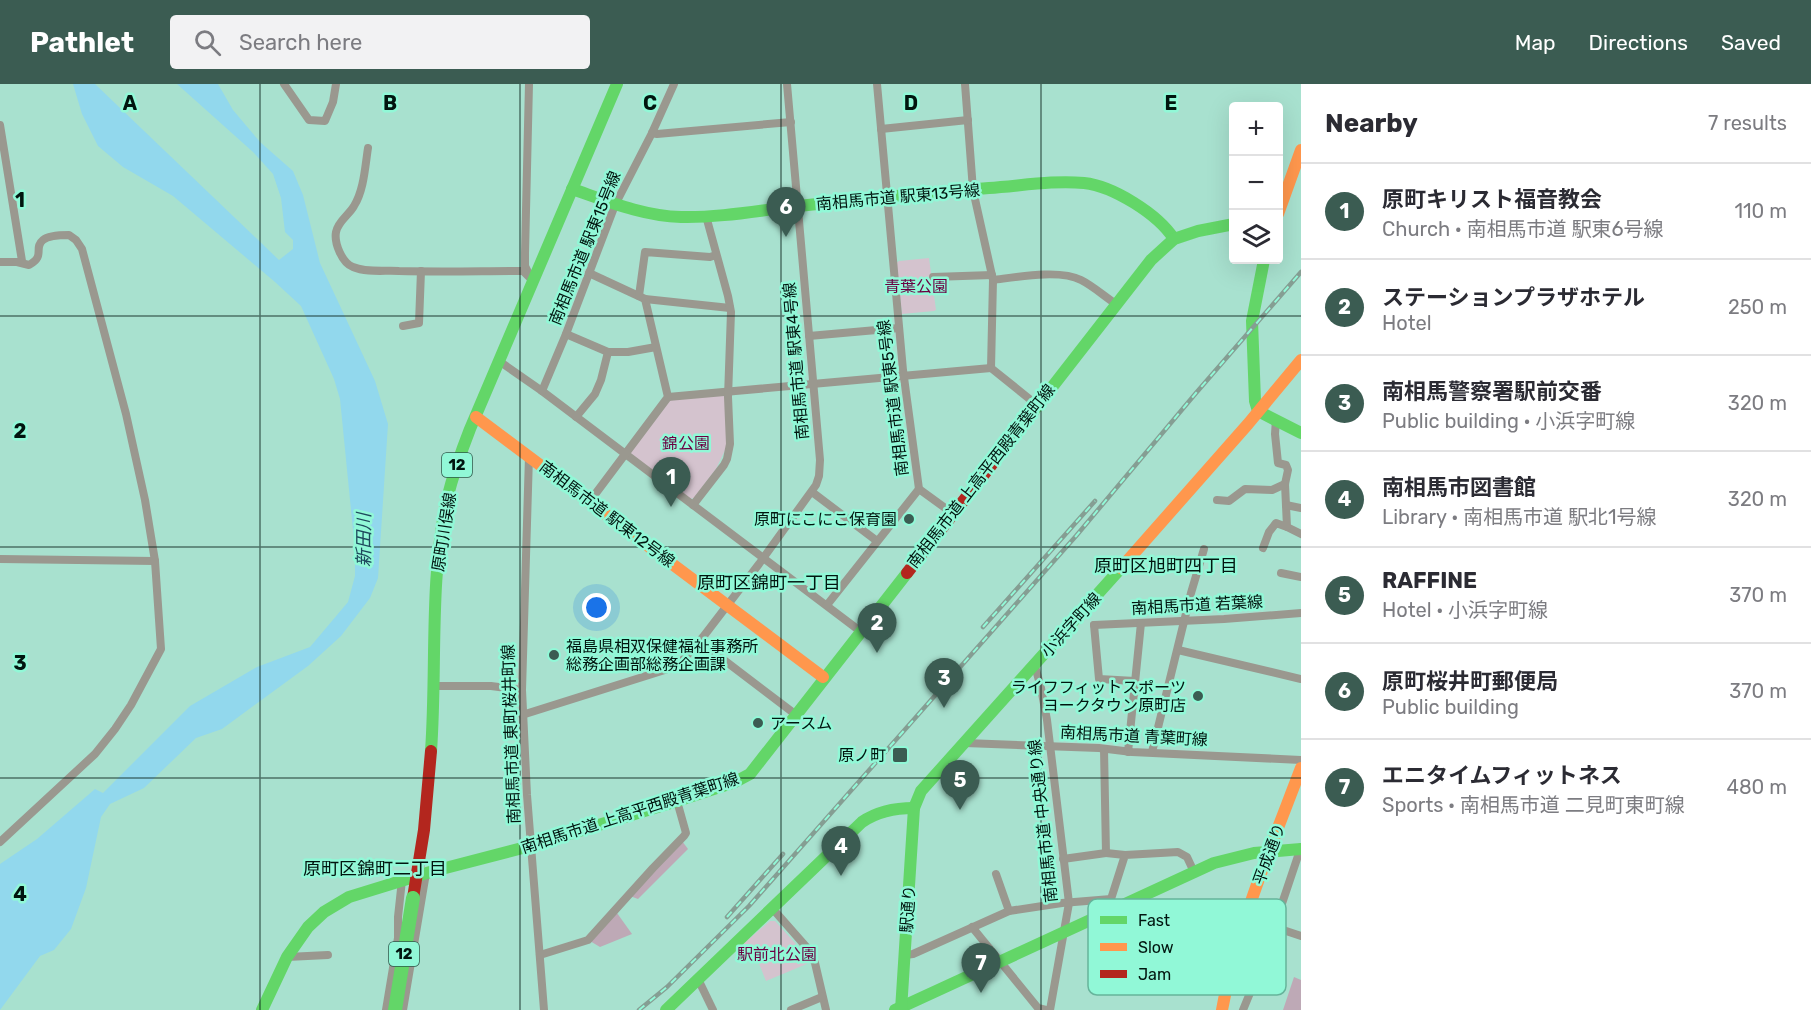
<!DOCTYPE html>
<html lang="en">
<head>
<meta charset="utf-8">
<style>
	body { margin:0; font-family:Rubik,"Noto Sans JP",sans-serif; background:#f2f2f3; color:#2b2b33 }
	.controls { position:absolute; right:18px; top:18px; display:grid; overflow:hidden; border-radius:6px; box-shadow:0 6px 24px #0002 }
	.controls button { width:54px; height:54px; display:grid; place-items:center; padding:0; border:0; border-bottom:2px solid #e1e1e2; background:#fff; color:#2b2b33; font:30px sans-serif }
	.you { position:absolute; left:597px; top:524px; width:21px; height:21px; margin:-15px; border:4px solid #fff; border-radius:50%; background:#1a73e8; box-shadow:0 0 0 9px #1a73e833 }
	.badge { display:grid; place-items:center; width:39px; height:39px; border-radius:50%; background:#3b5c52; color:#fff; font-size:20px; font-weight:700 }
	.pin { position:absolute; translate:-50% -50px; filter:drop-shadow(0 2px 3px #0008) }
	.pin::after { content:''; position:absolute; top:32px; width:21px; height:18px; background:inherit; clip-path:polygon(0 0,100% 0,50% 100%) }
	.list { margin:0; padding:0; list-style:none }
	h2 { display:flex; justify-content:space-between; align-items:center; height:78px; margin:0; padding:0 24px; font-size:26px }
	h2 small { font-size:20px; font-weight:400; color:#7c7c81 }
	.list li { display:grid; grid-template-columns:39px 1fr auto; gap:18px; align-items:center; box-sizing:border-box; height:96px; padding:0 24px; border-top:2px solid #e1e1e2 }
	.list b { display:block; font-size:22px; white-space:nowrap }
	.list p { margin:0; font-size:20px; white-space:nowrap; color:#7c7c81 }
	.list em { font-size:20px; font-style:normal; color:#7c7c81 }
	.icon { flex:none; width:33px; height:33px; fill:none; stroke:currentColor; stroke-width:2; stroke-linecap:round; stroke-linejoin:round }
	.map { position:relative; flex:none; width:1301px; height:926px; overflow:hidden }
	header { display:flex; align-items:center; gap:36px; box-sizing:border-box; height:84px; padding:0 30px; background:#3b5c52; color:#fff }
	header strong { font-size:28px }
	nav { display:flex; gap:33px; margin-inline-start:auto; font-size:21px }
	.search { width:420px; height:54px; background:#f2f2f3; display:flex; align-items:center; gap:15px; box-sizing:border-box; padding:0 21px; border-radius:6px; color:#7c7c81; font-size:22px }
	main { display:flex }
	aside { flex:1; background:#fff }
	.map>svg:first-child { display:block }
</style>
</head>
<body>
<header>
<strong>Pathlet</strong>
<div class="search"><svg class="icon" aria-label="search" viewBox="0 0 24 24"><circle cx="10" cy="10" r="6"/><path d="M15 15l6 6"/></svg>Search here</div>
<nav><a>Map</a><a>Directions</a><a>Saved</a></nav>
</header>
<main>
<div class="map">
<svg width="1301" height="926" viewBox="0 0 1301 926">
	<rect width="100%" height="100%" fill="#a8e1cf"/>
	<!-- green -->
	<g fill="#d4c3ce">
		<path d="M929,174l7,52 -2,1 -32,3 -6,-51 3,-2z"/>
		<path d="M723,311l2,3 2,48 -11,23 -22,29 -4,1 -60,-46 41,-54z"/>
		<path d="M770,837h5l30,33 4,9 -43,18 -15,-37h-8z"/>
	</g>
	<!-- forest -->
	<g fill="#bea9b6">
		<path d="M682,757l6,8 -50,50 -8,-3z"/>
		<path d="M617,829l15,21 -32,13 -10,-6z"/>
		<path d="M1294,893l7,3v30h-18z"/>
	</g>
	<!-- water -->
	<path fill="#92d8ed" d="M73,0h22l184,176 14,-11v-9l-8,-8 -4,-34 -8,-24 -20,-22 -76,-68h41l15,26 27,32 33,29 10,24 17,68 55,118 13,43 -10,154 -8,20 -29,38 -33,30 -86,63 -26,9 -52,50 -34,16 -9,13 -15,71 -15,41 -17,21 -14,6 -40,54v-146l37,-25 58,-50 8,4 87,-87 67,-39 53,-20 38,-45 7,-26v-26l-15,-151 -6,-20 -33,-73 -26,-24 -102,-86 -50,-29 -25,-21 -16,-32z"/>
	<g fill="none" stroke-linecap="round" stroke-linejoin="round">
		<!-- street -->
		<g stroke="#9a988f" stroke-width="8">
			<path d="M284,0l25,36 16,1 8,-19 3,-18"/>
			<path d="M529,0l-4,169v13l4,8"/>
			<path d="M877,0l26,286 16,119 33,24"/>
			<path d="M965,0l8,106 20,90 -2,88 46,37"/>
			<path d="M0,41l22,136 -5,1h-17"/>
			<path d="M881,45l87,-9"/>
			<path d="M652,49l5,1 134,-12"/>
			<path d="M368,64c-3,19 -4,42 -14,58 -5,9 -16,15 -18,26 -2,11 6,31 17,35 14,6 32,3 46,4 41,1 83,0 124,0l9,9"/>
			<path d="M589,189l56,26 85,9"/>
			<path d="M933,193l59,-2"/>
			<path d="M993,196c24,-3 67,-11 88,0 12,6 23,16 35,24"/>
			<path d="M639,212l6,-44 65,5 6,-2"/>
			<path d="M403,242l16,-3 2,-52"/>
			<path d="M566,250l42,18h20l28,-5"/>
			<path d="M809,252l90,-8"/>
			<path d="M499,277l43,30 318,240"/>
			<path d="M542,307l24,-57 49,-129 37,-72 22,-49"/>
			<path d="M668,313l323,-29"/>
			<path d="M576,333l19,-23 6,-14 7,-28"/>
			<path d="M1276,335l-1,15 3,29 8,2 2,5 -3,14 2,43 14,7"/>
			<path d="M529,372l-7,234 5,105 17,215"/>
			<path d="M812,408l65,49"/>
			<path d="M1217,416l12,1 16,-12 27,1 13,-6"/>
			<path d="M590,417l78,-104 -23,-98"/>
			<path d="M693,421l31,-40 3,-6 3,-15 -2,-47 3,-85 -3,-16 -22,-80"/>
			<path d="M1286,421l15,3"/>
			<path d="M1263,464l6,-16 7,-9 11,4"/>
			<path d="M0,475l155,2"/>
			<path d="M1281,489l20,4"/>
			<path d="M827,521l92,-116"/>
			<path d="M1094,541l130,-6 77,-6"/>
			<path d="M1094,541l5,54 36,2"/>
			<path d="M699,557l96,73"/>
			<path d="M1178,566l123,29"/>
			<path d="M1035,582l6,22 6,32 22,183 -19,107"/>
			<path d="M433,602h58l31,4"/>
			<path d="M522,631l146,-46 13,-7 22,-25 56,-73 57,-79 3,-9 1,-16 -33,-376"/>
			<path d="M965,659l134,5 33,4 169,8"/>
			<path d="M1128,668l13,-129"/>
			<path d="M1152,668l39,-159 13,-44"/>
			<path d="M0,758l95,-88 20,-25 16,-24 30,-56 -6,-88 -10,-61 -19,-86 -44,-165 -6,-9 -7,-5c-7,0 -20,0 -26,5 -10,8 3,16 -14,25l-12,-3"/>
			<path d="M1106,769l19,2"/>
			<path d="M1063,775l43,-6 -2,-104"/>
			<path d="M996,790l13,37"/>
			<path d="M772,824l37,42 6,13 11,47"/>
			<path d="M972,843l66,81 8,2"/>
			<path d="M1274,843l27,9"/>
			<path d="M540,871l48,-15 65,-72 31,-32 2,-3 -9,-32"/>
			<path d="M905,871l8,-1 96,-43 53,-8 49,-4 14,-44 53,-3 9,5 7,15"/>
			<path d="M287,873l41,-2"/>
			<path d="M698,895l15,31"/>
			<path d="M1218,899l3,-76"/>
			<path d="M1186,904l35,-5"/>
			<path d="M386,926l12,-72v-21l4,-37"/>
			<path d="M403,926l23,-137"/>
			<path d="M791,926l31,-13"/>
			<path d="M1243,926l18,-44 40,-119"/>
		</g>
		<!-- fast -->
		<g stroke="#63d668" stroke-width="12">
			<path d="M572,105c35,12 71,27 109,28 41,1 86,-8 127,-12 60,-7 120,-12 181,-17 31,-2 64,-8 95,-5 29,3 74,31 90,56"/>
			<path d="M1264,176l-12,61 3,80 3,10 43,22"/>
			<path d="M1014,352l137,-176 23,-21 24,-8 36,-7"/>
			<path d="M431,667c6,-84 -2,-170 16,-252 6,-24 14,-47 23,-70l147,-345"/>
			<path d="M262,926l25,-53 21,-30 16,-15 25,-15 81,-25 100,-26 147,-45 58,-19 15,-8 157,-201"/>
			<path d="M666,926l196,-188c16,-11 33,-14 52,-14"/>
			<path d="M895,926l319,-147 40,-10 47,-4"/>
			<path d="M901,926l13,-202 7,-17 200,-223"/>
		</g>
		<!-- slow -->
		<g stroke="#ff974d" stroke-width="12">
			<path d="M1278,130l23,-64"/>
			<path d="M476,333l347,260"/>
			<path d="M1121,484l127,-144 53,-64"/>
			<path d="M1222,926c15,-83 49,-163 79,-242"/>
		</g>
		<!-- jam -->
		<g stroke="#b3261e" stroke-width="12">
			<path d="M907,489l107,-137"/>
			<path d="M413,814l11,-68 7,-79"/>
		</g>
		<defs>
			<g id="rail">
				<path d="M983,543l112,-126"/>
				<path d="M727,833l56,-63"/>
				<path d="M639,926l28,-23 82,-81 327,-370 120,-143 105,-121"/>
			</g>
		</defs>
		<!-- rail casing -->
		<use href="#rail" stroke="#859e93" stroke-width="4.5"/>
		<!-- rail -->
		<use href="#rail" stroke="#91f8d7" stroke-width="2" stroke-dasharray="7" stroke-linecap="butt"/>
		<!-- fast-bridge -->
		<path stroke="#63d668" stroke-width="14" d="M395,926l18,-112"/>
	</g>
	<!-- grid -->
	<path fill="none" stroke="#01150f" stroke-width="1.5" stroke-opacity="0.55" d="M260,0v926M520,0v926M781,0v926M1041,0v926M0,232h1301M0,463h1301M0,694h1301"/>
	<!-- markers -->
	<g fill="#3b5c52" stroke="#91f8d7" stroke-width="2">
		<circle cx="909" cy="435" r="6"/>
		<circle cx="554" cy="571" r="6"/>
		<circle cx="1198" cy="612" r="6"/>
		<circle cx="758" cy="639" r="6"/>
		<rect x="892" y="663" width="16" height="16" rx="3"/>
	</g>
	<g text-anchor="middle" dominant-baseline="central" stroke-width="5" stroke-linejoin="round" paint-order="stroke">
		<!-- shield labels -->
		<g fill="#91f8d7" stroke="#2c594b" stroke-width="1.5">
			<rect x="442" y="369" width="30" height="24" rx="4.5"/>
			<rect x="389" y="858" width="30" height="24" rx="4.5"/>
		</g>
		<g font-size="15" font-weight="bold" fill="#01150f">
			<text x="457" y="381">12</text>
			<text x="404" y="870">12</text>
		</g>
		<!-- street labels -->
		<g font-size="16" fill="#01150f" stroke="#91f8d7">
			<text transform="translate(898 113) rotate(-5)">南相馬市道 駅東13号線</text>
			<text transform="translate(585 164) rotate(-68)">南相馬市道 駅東15号線</text>
			<text transform="translate(796 277) rotate(-95)">南相馬市道 駅東4号線</text>
			<text transform="translate(893 314) rotate(-97)">南相馬市道 駅東5号線</text>
			<text transform="translate(981 392) rotate(-52)">南相馬市道 上高平西殿青葉町線</text>
			<text transform="translate(607 430) rotate(37)">南相馬市道 駅東12号線</text>
			<text transform="translate(444 448) rotate(-81)">原町川俣線</text>
			<text transform="translate(1197 521) rotate(-3)">南相馬市道 若葉線</text>
			<text transform="translate(1071 541) rotate(-48)">小浜字町線</text>
			<text transform="translate(511 650) rotate(-92)">南相馬市道 東町桜井町線</text>
			<text transform="translate(1134 652) rotate(3)">南相馬市道 青葉町線</text>
			<text transform="translate(630 729) rotate(-18)">南相馬市道 上高平西殿青葉町線</text>
			<text transform="translate(1043 737) rotate(-96)">南相馬市道 中央通り線</text>
			<text transform="translate(1269 770) rotate(-70)">平成通り</text>
			<text transform="translate(908 825) rotate(-86)">駅通り</text>
		</g>
		<!-- park labels -->
		<g font-size="16" fill="#6b0042" stroke="#91f8d7">
			<text x="916" y="202">青葉公園</text>
			<text x="686" y="359">錦公園</text>
			<text x="777" y="870">駅前北公園</text>
		</g>
		<!-- poi labels -->
		<g font-size="16" fill="#01150f" stroke="#91f8d7" text-anchor="end">
			<text x="897" y="435">原町にこにこ保育園</text>
			<text x="566" y="562" text-anchor="start">福島県相双保健福祉事務所<tspan x="566" dy="18">総務企画部総務企画課</tspan></text>
			<text x="1186" y="603">ライフフィットスポーツ<tspan x="1186" dy="18">ヨークタウン原町店</tspan></text>
			<text x="770" y="639" text-anchor="start">アースム</text>
			<text x="886" y="671">原ノ町</text>
		</g>
		<!-- water labels -->
		<g font-size="18" font-style="italic" fill="#1e485c" stroke="#91f8d7">
			<text transform="translate(364 456) rotate(-90)">新田川</text>
		</g>
		<!-- neighbourhood labels -->
		<g font-size="18" fill="#01150f" stroke="#91f8d7">
			<text x="1166" y="482">原町区旭町四丁目</text>
			<text x="769" y="499">原町区錦町一丁目</text>
			<text x="375" y="785">原町区錦町二丁目</text>
		</g>
	</g>
	<!-- legend -->
	<rect x="1088" y="815" width="198" height="96" rx="9" fill="#91f8d7" stroke="#66b49b" stroke-width="1.5"/>
	<rect x="1100" y="832" width="27" height="8" fill="#63d668"/>
	<rect x="1100" y="859" width="27" height="8" fill="#ff974d"/>
	<rect x="1100" y="886" width="27" height="8" fill="#b3261e"/>
	<g font-size="16" fill="#01150f">
		<text x="1138" y="842">Fast</text>
		<text x="1138" y="869">Slow</text>
		<text x="1138" y="896">Jam</text>
	</g>
	<g font-size="20" text-anchor="middle" font-weight="bold" fill="#01150f" stroke="#91f8d7" stroke-width="5" stroke-linejoin="round" paint-order="stroke">
		<text x="130" y="26">A</text>
		<text x="390" y="26">B</text>
		<text x="650" y="26">C</text>
		<text x="911" y="26">D</text>
		<text x="1171" y="26">E</text>
		<text x="20" y="123">1</text>
		<text x="20" y="354">2</text>
		<text x="20" y="586">3</text>
		<text x="20" y="817">4</text>
	</g>
</svg>
<div class="controls">
<button>+</button>
<button>−</button>
<button><svg class="icon" aria-label="layers" viewBox="0 0 24 24"><path d="M12 4l9 5-9 5-9-5zM3 14l9 5 9-5"/></svg></button>
</div>
<div class="you"></div>
<div class="pin badge" style="left:671px;top:423px">1</div>
<div class="pin badge" style="left:877px;top:569px">2</div>
<div class="pin badge" style="left:944px;top:624px">3</div>
<div class="pin badge" style="left:841px;top:792px">4</div>
<div class="pin badge" style="left:960px;top:726px">5</div>
<div class="pin badge" style="left:786px;top:153px">6</div>
<div class="pin badge" style="left:981px;top:909px">7</div>
</div>
<aside>
<h2>Nearby<small>7 results</small></h2>
<ul class="list">
<li><span class="badge">1</span><div><b>原町キリスト福音教会</b><p>Church · 南相馬市道 駅東6号線</p></div><em>110 m</em></li>
<li><span class="badge">2</span><div><b>ステーションプラザホテル</b><p>Hotel</p></div><em>250 m</em></li>
<li><span class="badge">3</span><div><b>南相馬警察署駅前交番</b><p>Public building · 小浜字町線</p></div><em>320 m</em></li>
<li><span class="badge">4</span><div><b>南相馬市図書館</b><p>Library · 南相馬市道 駅北1号線</p></div><em>320 m</em></li>
<li><span class="badge">5</span><div><b>RAFFINE</b><p>Hotel · 小浜字町線</p></div><em>370 m</em></li>
<li><span class="badge">6</span><div><b>原町桜井町郵便局</b><p>Public building</p></div><em>370 m</em></li>
<li><span class="badge">7</span><div><b>エニタイムフィットネス</b><p>Sports · 南相馬市道 二見町東町線</p></div><em>480 m</em></li>
</ul>
</aside>
</main>
</body>
</html>
